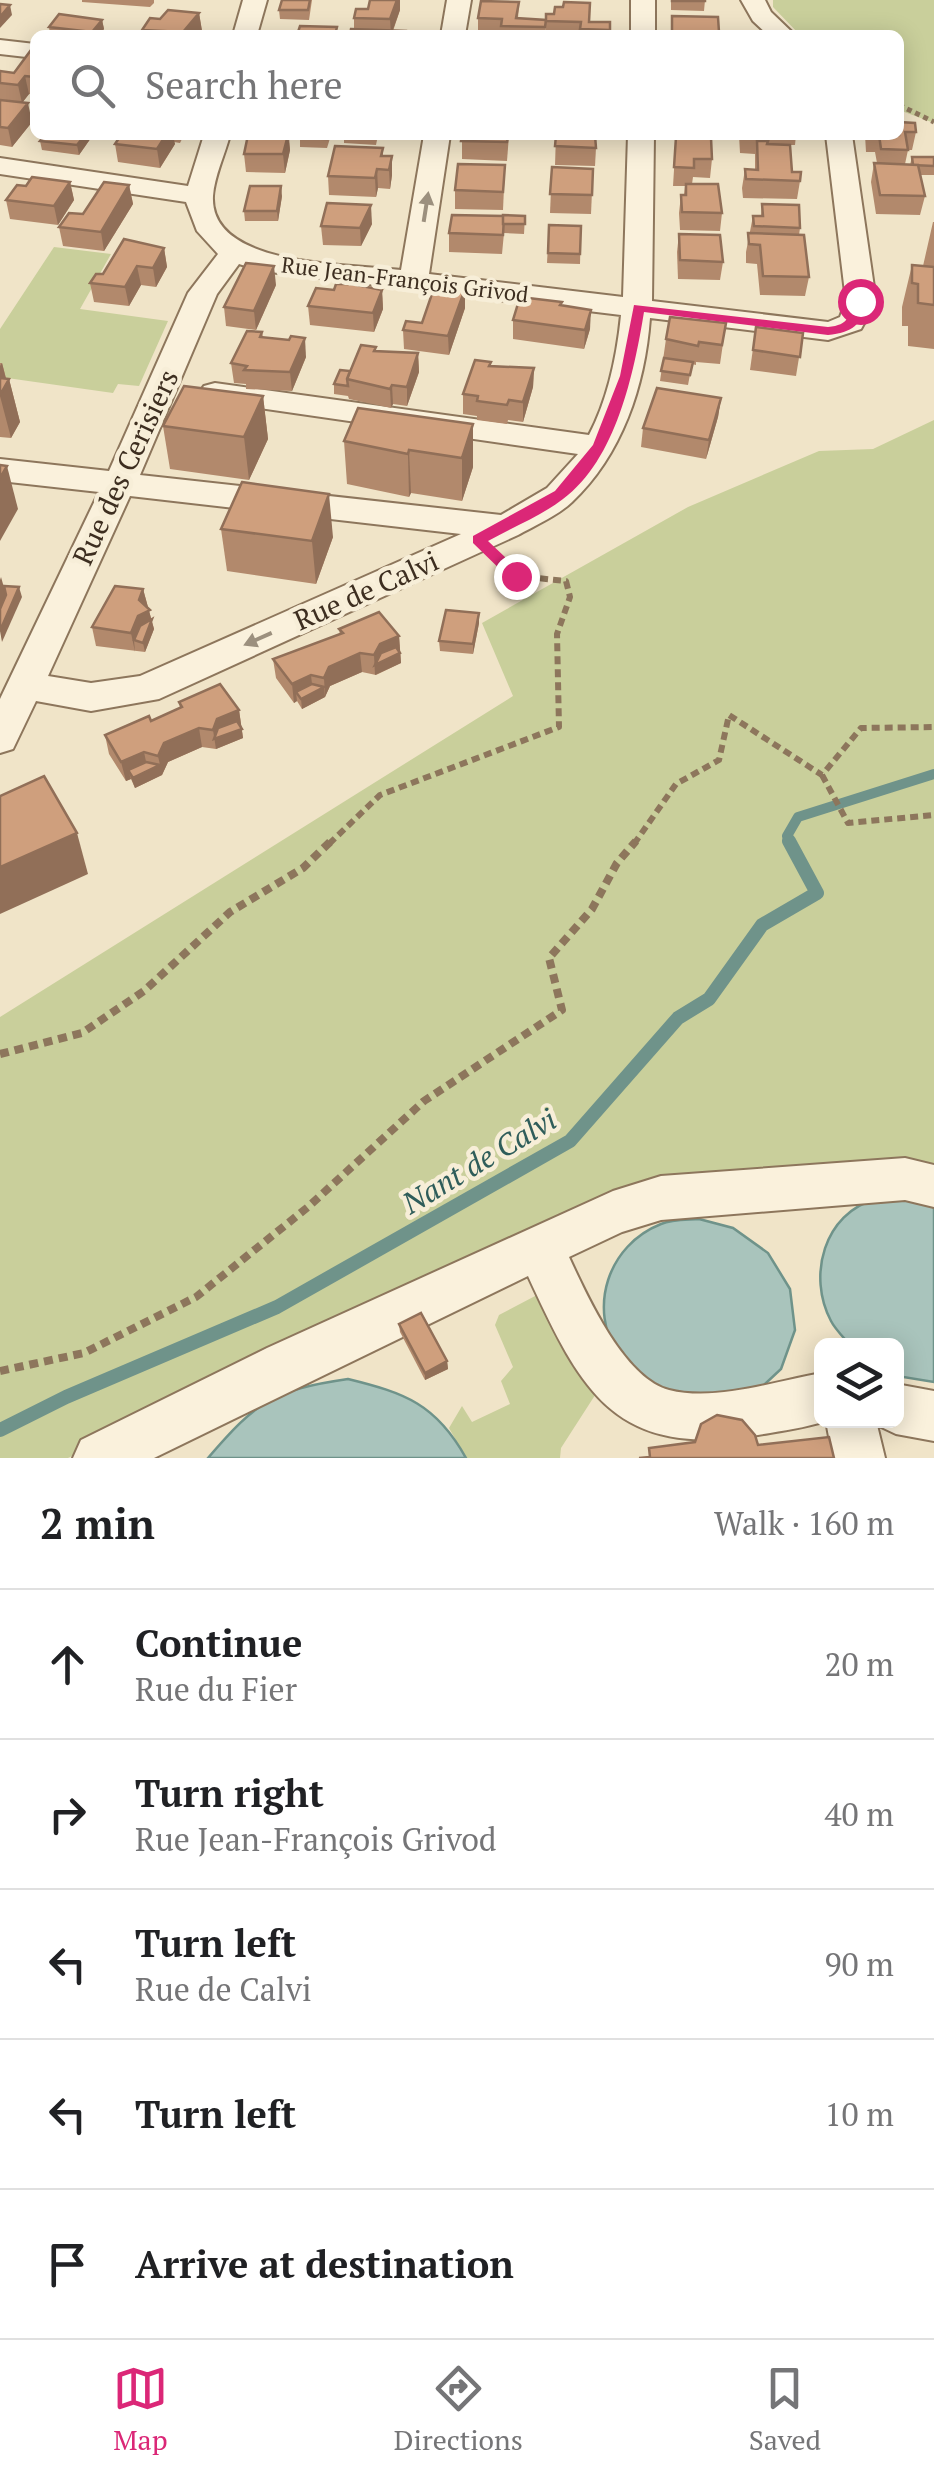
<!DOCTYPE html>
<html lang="en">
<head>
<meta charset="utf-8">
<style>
	body { margin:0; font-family:"PT Serif",serif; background:#f6f6f6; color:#202124 }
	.controls { position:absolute; right:30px; bottom:30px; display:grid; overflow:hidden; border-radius:15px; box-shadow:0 5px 25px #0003 }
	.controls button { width:90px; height:90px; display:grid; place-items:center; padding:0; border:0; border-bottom:2px solid #e0e0e0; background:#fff; color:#202124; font:50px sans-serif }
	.stop { position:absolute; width:30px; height:30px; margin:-22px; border:8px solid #db2777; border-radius:50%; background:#fff }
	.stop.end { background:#db2777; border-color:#fff; box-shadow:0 2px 10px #0008 }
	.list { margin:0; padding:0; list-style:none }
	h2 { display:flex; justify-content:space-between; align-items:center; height:130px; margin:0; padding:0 40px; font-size:42px }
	h2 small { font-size:32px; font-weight:400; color:#757577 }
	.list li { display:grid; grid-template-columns:65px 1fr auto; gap:30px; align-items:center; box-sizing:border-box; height:150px; padding:0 40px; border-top:2px solid #e0e0e0 }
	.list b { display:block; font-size:38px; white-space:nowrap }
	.list p { margin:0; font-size:32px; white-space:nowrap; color:#757577 }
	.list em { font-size:32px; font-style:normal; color:#757577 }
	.icon { flex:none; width:55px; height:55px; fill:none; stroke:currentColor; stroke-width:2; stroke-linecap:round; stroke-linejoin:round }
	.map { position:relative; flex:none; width:934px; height:1458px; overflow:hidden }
	.search { position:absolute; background:#fff; box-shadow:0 5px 25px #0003; left:30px; right:30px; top:30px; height:110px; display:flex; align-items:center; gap:25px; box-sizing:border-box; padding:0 35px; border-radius:15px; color:#757577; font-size:38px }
	.sheet { height:880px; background:#fff }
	nav { display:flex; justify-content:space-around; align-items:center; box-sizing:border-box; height:140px; border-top:2px solid #e0e0e0; background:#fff; font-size:28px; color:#757577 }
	nav a { display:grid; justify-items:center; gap:5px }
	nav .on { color:#db2777 }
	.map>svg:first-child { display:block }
</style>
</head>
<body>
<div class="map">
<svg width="934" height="1458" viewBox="0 0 934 1458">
	<rect width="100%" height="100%" fill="#f0e4c8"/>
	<!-- green -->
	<g fill="#c9cf9b">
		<path d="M773,0h161v123l-35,-13v-75h-99l-27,-28z"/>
		<path d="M54,247l57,7 -31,55 88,12 -29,65 -21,-2 -5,9 -113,-16v-48z"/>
		<path d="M934,420v745l-26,-5 -36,2 -240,22 -564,274h-68v-441l513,-321 -31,-73 206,-116 131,-56 54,-2z"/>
		<path d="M537,1295h12l50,94 -38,59 -1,10h-94l-17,-30 13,-22 10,16 38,-18 -9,-23 12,-14 -18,-42 4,-10z"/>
	</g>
	<!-- water -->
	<g fill="#a9c4bc" stroke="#6f938a" stroke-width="2.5">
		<path d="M916,1197l18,7v178l-37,-6 -1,-30 -46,-1c-6,-7 -15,-16 -19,-24 -24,-45 -7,-108 45,-122 12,-3 28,-1 40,-2z"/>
		<path d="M699,1219l34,9 35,25 22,36 5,41 -14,39 -30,28 -71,7c-18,-14 -49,-29 -61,-47 -32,-49 -11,-112 42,-133 12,-5 26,-4 38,-5z"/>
		<path d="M348,1379c57,14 88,25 118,79h-258c49,-57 65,-68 140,-79z"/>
	</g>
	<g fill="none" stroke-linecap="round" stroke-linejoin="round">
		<!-- stream-far1 -->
		<path stroke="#6f938a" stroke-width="10" d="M790,844l-3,-8 11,-19 136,-43"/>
		<!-- stream -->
		<path stroke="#6f938a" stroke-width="14" d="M0,1430l66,-33 211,-90 293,-166 108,-123 31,-19 53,-74 55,-32 -28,-52"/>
		<defs>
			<g id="minor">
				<path d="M243,0h24l-10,35h-24z"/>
				<path d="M447,0h24l-6,35h-24z"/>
				<rect x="631" y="0" width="24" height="35"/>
				<path d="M741,0h24l6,12 24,23h-27l-15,-14z"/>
				<path d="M0,40l35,4v14l-35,-4z"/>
				<path d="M204,135h26c-5,19 -16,42 -17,61 -4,72 140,68 188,74l23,-135h26l-21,139 194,23 5,-162h26l-2,166 176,21 12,-5 6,-16 -20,-166h26l24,166 -15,28 -33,11 -178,-22c-5,68 -28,137 -78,184 -15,14 -36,23 -54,33l-359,164 -68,12 -55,-10 -23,48 -13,4v-54l99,-207 -99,-11v-22l109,12 79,-178 30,-39 -21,-23 -11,-29 -186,-28v-16l188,28zM239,264l23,7 359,44c-4,40 -13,84 -32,120l-374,-52 -11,3 -5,7 5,7 374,54 -31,34 -46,27 -361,-40 77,-181zM130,496l331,38 -321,142 -49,7 -43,-7z"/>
				<path d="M905,1158l29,7v42l-29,-7 -244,20 -39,12 -53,25c18,39 55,121 100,133 47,12 106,-9 153,-17v47h74v-36l38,7v50l-38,-7 -19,-9 8,33h-52l-7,-37c-22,7 -45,10 -68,14 -143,23 -176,-42 -230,-159l-374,182h-81l8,-18 186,-92 346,-157 48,-15z"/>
			</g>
		</defs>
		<!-- minor casing -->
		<use href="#minor" stroke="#8d765c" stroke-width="4"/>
		<!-- path-far2 -->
		<path stroke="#8d765c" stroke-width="5" stroke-dasharray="5 4" stroke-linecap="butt" d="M899,105l35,17"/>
		<!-- path-far1 -->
		<g stroke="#8d765c" stroke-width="6" stroke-dasharray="8 5" stroke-linecap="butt">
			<path d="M822,775l26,48 86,-8"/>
			<path d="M329,844l51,-49 179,-68 -2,-93 13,-37 -4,-16 -49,-5 -15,-14"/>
			<path d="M634,844l42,-60 43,-24 10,-45 93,60 39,-47 73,-1"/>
		</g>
		<!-- path -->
		<g stroke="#8d765c" stroke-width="8" stroke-dasharray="9 6" stroke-linecap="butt">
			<path d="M0,1054l82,-21 62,-42 86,-79 73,-44 28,-27"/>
			<path d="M0,1371l84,-18 112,-56 112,-90 116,-106 138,-91 -13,-52 43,-49 25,-46 19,-22"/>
		</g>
		<!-- minor -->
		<use href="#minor" fill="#faf1dc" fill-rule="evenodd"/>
	</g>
	<!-- wall -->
	<g fill="#b2896c">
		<path d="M82,0h72v3l-4,4 -68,-5z"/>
		<path d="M282,0h30l-3,20 -29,-1 -1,-9z"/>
		<path d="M364,0h36v10l-7,21 -39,-2v-11l14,-9 2,-9z"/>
		<path d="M671,0h34l-1,11 -33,-1z"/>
		<path d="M519,2l-1,17 28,1 -1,15h-67v-17z"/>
		<path d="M199,13l3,18 -4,4h-56v-5l18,-11z"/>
		<path d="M546,14h8l35,8h21v13h-65z"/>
		<path d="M672,16l46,1 1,18h-47z"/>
		<path d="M102,20l2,9 -5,6h-49l-1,-8z"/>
		<path d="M35,51v44l-6,-1 -7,9 10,19 -20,25 -12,-2v-74l14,2z"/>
		<path d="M899,122l17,10 -4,18h-4l-3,14 5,1 2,-8h22v18h-14l5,21 -5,19 -44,-1 -5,-32 3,-19h3l-2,-11h-9l-1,-17h34z"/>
		<path d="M45,135h48l-14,20 -37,-5 -2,-9z"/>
		<path d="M121,135h63l-4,8 -6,-1 1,2 -15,24 -42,-6 -3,-18z"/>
		<path d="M248,135h41l1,15 -5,23 -39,-1 -2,-18z"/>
		<path d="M300,135h31l-4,13 -27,-1z"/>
		<path d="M344,135h34l-2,10 -32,-2z"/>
		<path d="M462,135h47l-2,26 -45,-2z"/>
		<path d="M556,135l40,13 -1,18 -40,-1z"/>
		<path d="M739,135h57l-1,10h-5l2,27 8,9 -3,18 -54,-1 -1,-10 3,-19 10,1v-16l-15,-1z"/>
		<path d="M676,137l36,22 -2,19 -17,-1 -1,7 30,29 -2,18 -40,-1 -1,-17 2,-18h3l1,-9h-12z"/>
		<path d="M383,148v8h9v19l-2,14 -12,-1 -2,9 -47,-2 -1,-19z"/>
		<path d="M505,165l-2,45 -48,-1v-19z"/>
		<path d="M552,167l41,2 -2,45 -41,-1z"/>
		<path d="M70,182l4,18 -16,25 -48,-6 -4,-19 20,-14z"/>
		<path d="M129,185l4,19 -29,47 -41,-5 -4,-19z"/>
		<path d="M282,196l-4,25h-33l-1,-10z"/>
		<path d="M762,204l38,24 -1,7 10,42 -4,19 -45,-1 -3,-31 -11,-1v-11l7,-36h8z"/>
		<path d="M525,216l-1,18 -20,-1 -2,21 -53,-2v-19z"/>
		<path d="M933,222h1v127l-26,-3v-20h-6v-19l10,-42 11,1z"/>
		<path d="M372,224l-11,22 -38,-1 -2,-19z"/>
		<path d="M549,225l32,1 -1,38 -33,-1z"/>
		<path d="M679,234l44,28 -3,18 -42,-1 -1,-27z"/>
		<path d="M164,248l3,19 -11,20 -15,-2 -12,21 -35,-4 -4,-19 13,-9z"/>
		<path d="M276,285l-20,45 -30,-4 -2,-19z"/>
		<path d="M465,289v19l-16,47 -45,-6 -1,-19 19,-7z"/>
		<path d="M334,290h48l1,19 -9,23 -64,-7 -2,-19z"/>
		<path d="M561,306l29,23 -6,20 -71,-10v-19z"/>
		<path d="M726,323l-6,41 -24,-2v3l-4,-1 -4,21 -28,-4 6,-42z"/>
		<path d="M756,327l47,6 -7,43 -46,-6z"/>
		<path d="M262,332l1,5 43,20 -14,34 -46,-2v-5l-12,-1 -3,-20z"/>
		<path d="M376,351l42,2 1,19 -12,34 -14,-2 -2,4 -42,-9 -1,-3 -14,-2v-10z"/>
		<path d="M491,362v4l43,2 -1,19 -10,35 -15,-2 -1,4 -30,-4v-4l-14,-2v-20z"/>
		<path d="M0,363h2l4,15 3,1 11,43 -9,16 -11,-1z"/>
		<path d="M263,396l5,43 -19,41 -79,-11 -7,-43z"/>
		<path d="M721,398l-3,19 -12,42 -65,-12 2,-19z"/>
		<path d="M473,424v43l-11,34 -51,-8 -2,4 -62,-13 -3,-43z"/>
		<path d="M221,529l112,8 -17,47 -89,-13z"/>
		<path d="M143,589l11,40 -9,23 -49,-6 -4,-19z"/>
		<path d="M479,613v10l-6,31 -33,-3 -1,-10z"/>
		<path d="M339,629l60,7 2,27 -25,12 -14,-3 -32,14 -5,11 -23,12 -5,-8 -3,2 -18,-25 -3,-19 67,-24z"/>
		<path d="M179,702l60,8 4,28 -27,11 -14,-2 -34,15 -6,13 -27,13 -4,-9 -5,2 -17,-27 -4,-19 46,-14 29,-13z"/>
		<path d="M399,1324l48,37 1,8 -23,11 -25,-48z"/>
	</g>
	<!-- shaded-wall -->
	<g fill="#916f58">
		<path d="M397,0h3v10l-9,25 -1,-16z"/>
		<path d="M10,5l2,10 -12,13v-11z"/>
		<path d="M199,13l3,18 -4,4h-14l-1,-3z"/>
		<path d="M102,20l2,9 -5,6h-7v-3z"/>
		<path d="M25,76l4,18 -7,9 -4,-18z"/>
		<path d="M28,103l4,19 -20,25 -4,-19z"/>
		<path d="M85,135h8l-14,20 -2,-10z"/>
		<path d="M166,135h7l2,9 -15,24 -3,-19z"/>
		<path d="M288,135l2,15 -5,23 -2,-19z"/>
		<path d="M392,156v19l-2,14 -1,-19z"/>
		<path d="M377,169l1,19 -2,9 -1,-19z"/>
		<path d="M70,182l4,18 -16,25 -4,-19z"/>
		<path d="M129,185l4,19 -29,47 -3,-19z"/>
		<path d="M281,186l1,10 -4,25 -1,-10z"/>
		<path d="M371,205l1,19 -11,22 -1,-18z"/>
		<path d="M164,248l3,19 -11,20 -3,-19z"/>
		<path d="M137,266l4,19 -12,21 -4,-19z"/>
		<path d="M274,266l2,19 -20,45 -2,-19z"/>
		<path d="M465,289v19l-16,47 -1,-19z"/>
		<path d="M382,290l1,19 -9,23 -1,-19z"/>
		<path d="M591,310l-1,19 -6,20 1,-19z"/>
		<path d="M305,338l1,19 -14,34 -2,-19z"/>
		<path d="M418,353l1,19 -12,34v-19z"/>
		<path d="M2,363l5,20 2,-4 11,43 -9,16 -11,-42v-30z"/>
		<path d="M534,368l-1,19 -10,35v-20z"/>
		<path d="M392,385l1,19 -2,4 -1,-19z"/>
		<path d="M263,396l5,43 -19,41 -5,-43z"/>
		<path d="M721,398l-3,19 -12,42 3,-19z"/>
		<path d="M473,424v43l-11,34v-43z"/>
		<path d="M409,450l2,43 -2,4 -1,-43z"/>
		<path d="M7,466l11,43 -18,32v-63z"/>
		<path d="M329,494l4,43 -17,47 -4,-43z"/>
		<path d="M1,577l8,28 -9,20v-45z"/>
		<path d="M19,587l3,10 -20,45 -2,-11z"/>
		<path d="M143,589l11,40 -9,23 -2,-9 -9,-3 1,12 -4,-19 8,-33z"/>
		<path d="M479,613v10l-6,31v-10z"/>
		<path d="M399,636l2,27 -26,12 -1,-20 6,-11z"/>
		<path d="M360,653l2,19 -32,14 -5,11 -1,-19 5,-11z"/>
		<path d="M311,675l2,18 11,-6 1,10 -23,12 -1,-10 -5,-7 1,9 -3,2 -2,-19z"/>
		<path d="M239,710l4,28 -27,11 -3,-19 4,-11z"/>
		<path d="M199,728l3,19 -34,15 -6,13 -27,13 -7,-18 3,9 -5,2 -5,-19 23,-10 4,19 12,-6 -2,-9 6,-13z"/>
		<path d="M77,833l11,41 -88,40v-47z"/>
		<path d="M447,1361l1,8 -23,11v-7z"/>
	</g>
	<!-- building -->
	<g fill="#cf9f7d" stroke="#916f58" stroke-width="2.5">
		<path d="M282,0h28l-2,10h-29z"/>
		<path d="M370,0h27l-7,19 -36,-1 2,-9h12z"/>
		<rect x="672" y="0" width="33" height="1"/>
		<path d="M481,1l38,1 -3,16 30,2 -1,7 -44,-1 1,-7 -24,-1z"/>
		<path d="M564,2l26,1 -1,19h21v8l-30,-1 1,-7 -35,-1v-7h8l1,-7h8z"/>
		<path d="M0,4l10,1 -10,12z"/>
		<path d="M168,10l31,3 -16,19 -41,-2 8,-12 10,1z"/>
		<path d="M59,14l43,6 -10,12 -43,-5z"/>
		<path d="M672,16l46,1 1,15 -47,-1z"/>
		<path d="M300,26l37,1 -2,8h-38z"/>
		<path d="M351,29l55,2v4h-56z"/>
		<path d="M672,33l23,1v1h-22z"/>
		<path d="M31,50l4,1v26l-10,-1 -7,9 -18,-2v-12l14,2z"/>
		<path d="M0,100l28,3 -20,25 -8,-1z"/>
		<path d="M899,122l16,1 1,9h-11l3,18 -27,-1 -2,-14h20z"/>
		<path d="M45,135h40l-8,10 -37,-4z"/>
		<path d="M121,135h45l-9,14 -42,-5z"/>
		<path d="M248,135h40l-5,19h-39z"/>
		<path d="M300,135h28l-1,4 -27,-1z"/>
		<path d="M462,135h46l-1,7 -46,-1z"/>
		<path d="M556,135h39l1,13 -41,-2z"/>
		<path d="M676,137l35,1 1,21h-18v9l-20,-1z"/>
		<path d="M757,141h11l-1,3 23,1 2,27h9l-1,9 -54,-2 -1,-10 13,1z"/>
		<path d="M335,146l48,2 -2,8h11l-3,14 -12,-1 -2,9 -47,-2z"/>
		<path d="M912,157h22v9l-21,-1z"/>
		<path d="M874,163l44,2 7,31 -45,-1z"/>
		<path d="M458,164l47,1 -2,27 -48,-2z"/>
		<path d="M552,167l41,2 -1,26 -42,-1z"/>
		<path d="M32,177l38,5 -16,24 -48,-6 11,-15 9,1z"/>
		<path d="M104,182l25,3 -28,47 -42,-5 10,-14 14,1z"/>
		<path d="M686,184h32l4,29 -40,-1 -1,-17h5z"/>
		<path d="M250,186h31l-4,25h-33z"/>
		<path d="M327,203l44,2 -11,23 -39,-2z"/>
		<path d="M762,204l37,1 1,23 -46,-2 -1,-10h10z"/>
		<path d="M452,215l52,1 -1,19 -54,-2z"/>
		<path d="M503,215l22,1v8h-22z"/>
		<path d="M549,225l32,1 -1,28 -32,-1z"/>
		<path d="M748,233l56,2 5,42 -46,-1 -3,-31 -11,-1z"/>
		<path d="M679,234l41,1 3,27 -43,-2z"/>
		<path d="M124,239l40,9 -11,20 -16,-2 -12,21 -35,-4 6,-9h7z"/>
		<path d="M246,263l28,3 -20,45 -30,-4z"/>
		<path d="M912,265l22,2v38l-16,-2v-19l-6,-1z"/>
		<path d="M336,284h16l30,6 -9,23 -65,-7 8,-18 18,2z"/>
		<path d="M435,285l30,4 -17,47 -45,-6 3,-9 16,2z"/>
		<path d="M520,297l42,5 -2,3 31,5 -6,20 -72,-10z"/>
		<path d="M670,317l56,6 -4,22 -23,-3 -1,4 -32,-7z"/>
		<path d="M756,327l47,6 -3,24 -47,-7z"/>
		<path d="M247,331l15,1 -2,5 29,3 2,-4 14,2 -15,34 -46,-2 3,-4 -16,-3z"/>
		<path d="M361,345l15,2 -2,4 44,2 -11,34 -15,-2 -2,4 -43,-10z"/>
		<path d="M664,358l29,4 -3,13 -29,-4z"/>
		<path d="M475,360l16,2 -2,4 45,2 -11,34 -14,-2 -2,5 -30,-4 1,-5 -15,-2z"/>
		<path d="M340,370l10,1 -3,8 1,7 -14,-2z"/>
		<path d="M0,378l9,1 -9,16z"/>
		<path d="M184,386l79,10 -19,41 -81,-11z"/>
		<path d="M657,388l64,10 -12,42 -66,-12z"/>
		<path d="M358,408l115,16 -11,34 -53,-8 -1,4 -64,-13z"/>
		<path d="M0,465l7,1 -7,12z"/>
		<path d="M242,482l87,12 -17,47 -91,-12z"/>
		<path d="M4,586l15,1 -19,44v-22l6,-14z"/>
		<path d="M115,586l28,3 -4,11 11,10 -12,6 -7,17 -39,-6z"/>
		<path d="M446,610l33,3 -6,31 -34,-3z"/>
		<path d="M379,612l20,24 -19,8 -6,11 -14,-2 -31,14 -5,11 -13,-3 -19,9 -19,-25 70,-26 -4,-4z"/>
		<path d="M152,619l-9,24 -9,-3 6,-14z"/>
		<path d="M396,647l4,6 -25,12 6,-12z"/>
		<path d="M220,684l19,26 -22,9 -4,11 -14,-2 -35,15 -6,13 -14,-4 -23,10 -16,-27 44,-19 2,5 31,-14 -3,-5z"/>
		<path d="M312,684l12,3 -23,12 -5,-7z"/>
		<path d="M237,721l5,8 -28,10 4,-11z"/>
		<path d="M146,762l14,3 -27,13 -5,-8z"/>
		<path d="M44,776l33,57 -77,34v-71z"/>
		<path d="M421,1313l26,48 -22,12 -26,-49z"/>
		<path d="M717,1415l25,5 13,15 3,10 71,-8 5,21h-195l11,-1 -1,-9 46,-6 6,-18z"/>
	</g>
	<!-- one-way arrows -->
	<defs><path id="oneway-solid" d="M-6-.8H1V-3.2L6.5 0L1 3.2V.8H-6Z" transform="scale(2.5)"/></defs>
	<g fill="#9c907e">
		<use href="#oneway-solid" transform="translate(426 207) rotate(-81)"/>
		<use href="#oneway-solid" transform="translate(258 639) rotate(156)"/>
	</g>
	<!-- route -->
	<path fill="#db2777" d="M856,298l11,3c-6,25 -14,31 -39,34l-184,-23c-10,61 -28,148 -81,187 -22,17 -50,28 -75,42l34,32v7h-11l-38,-37v-7l82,-45 38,-46 27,-69 14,-71 194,22c22,-2 20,-11 28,-29z"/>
	<g text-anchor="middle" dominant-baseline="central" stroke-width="9" stroke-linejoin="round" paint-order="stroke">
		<!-- far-street labels -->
		<g font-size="22" fill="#3d2e20" stroke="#f7eed8">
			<text transform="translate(405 279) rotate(7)">Rue Jean-François Grivod</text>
		</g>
		<!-- street labels -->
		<g font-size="28" fill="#3d2e20" stroke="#f7eed8">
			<text transform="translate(125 467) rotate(-65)">Rue des Cerisiers</text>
			<text transform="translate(366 590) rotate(-24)">Rue de Calvi</text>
		</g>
		<!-- water labels -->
		<g font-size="30" font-style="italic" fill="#2f5d5a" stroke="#f7eed8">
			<text transform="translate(479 1161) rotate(-31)">Nant de Calvi</text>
		</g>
	</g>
</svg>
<div class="controls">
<button><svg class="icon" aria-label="layers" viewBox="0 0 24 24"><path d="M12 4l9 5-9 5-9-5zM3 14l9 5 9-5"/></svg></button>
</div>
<div class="stop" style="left:860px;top:301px"></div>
<div class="stop end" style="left:516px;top:576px"></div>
<div class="search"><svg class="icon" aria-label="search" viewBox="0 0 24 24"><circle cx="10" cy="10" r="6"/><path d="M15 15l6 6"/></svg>Search here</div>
</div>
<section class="sheet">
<h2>2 min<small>Walk · 160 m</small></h2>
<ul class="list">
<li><svg class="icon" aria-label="ahead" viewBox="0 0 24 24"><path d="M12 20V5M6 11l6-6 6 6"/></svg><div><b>Continue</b><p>Rue du Fier</p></div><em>20 m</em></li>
<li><svg class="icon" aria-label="right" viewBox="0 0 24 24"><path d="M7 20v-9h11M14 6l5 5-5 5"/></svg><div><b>Turn right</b><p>Rue Jean-François Grivod</p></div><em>40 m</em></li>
<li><svg class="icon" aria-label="left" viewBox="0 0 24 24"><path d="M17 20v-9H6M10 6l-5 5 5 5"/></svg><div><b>Turn left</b><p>Rue de Calvi</p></div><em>90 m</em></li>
<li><svg class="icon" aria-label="left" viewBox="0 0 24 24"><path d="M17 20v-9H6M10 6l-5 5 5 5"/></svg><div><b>Turn left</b></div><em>10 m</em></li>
<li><svg class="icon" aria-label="arrive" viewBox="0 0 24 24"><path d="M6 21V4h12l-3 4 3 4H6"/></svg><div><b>Arrive at destination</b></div></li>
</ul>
</section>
<nav>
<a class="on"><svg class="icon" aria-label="map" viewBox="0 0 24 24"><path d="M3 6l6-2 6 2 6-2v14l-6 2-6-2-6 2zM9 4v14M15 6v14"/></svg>Map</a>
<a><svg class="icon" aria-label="directions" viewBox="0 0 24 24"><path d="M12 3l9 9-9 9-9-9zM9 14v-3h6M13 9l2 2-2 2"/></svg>Directions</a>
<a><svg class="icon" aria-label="saved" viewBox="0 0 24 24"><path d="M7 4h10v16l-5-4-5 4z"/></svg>Saved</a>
</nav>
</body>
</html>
